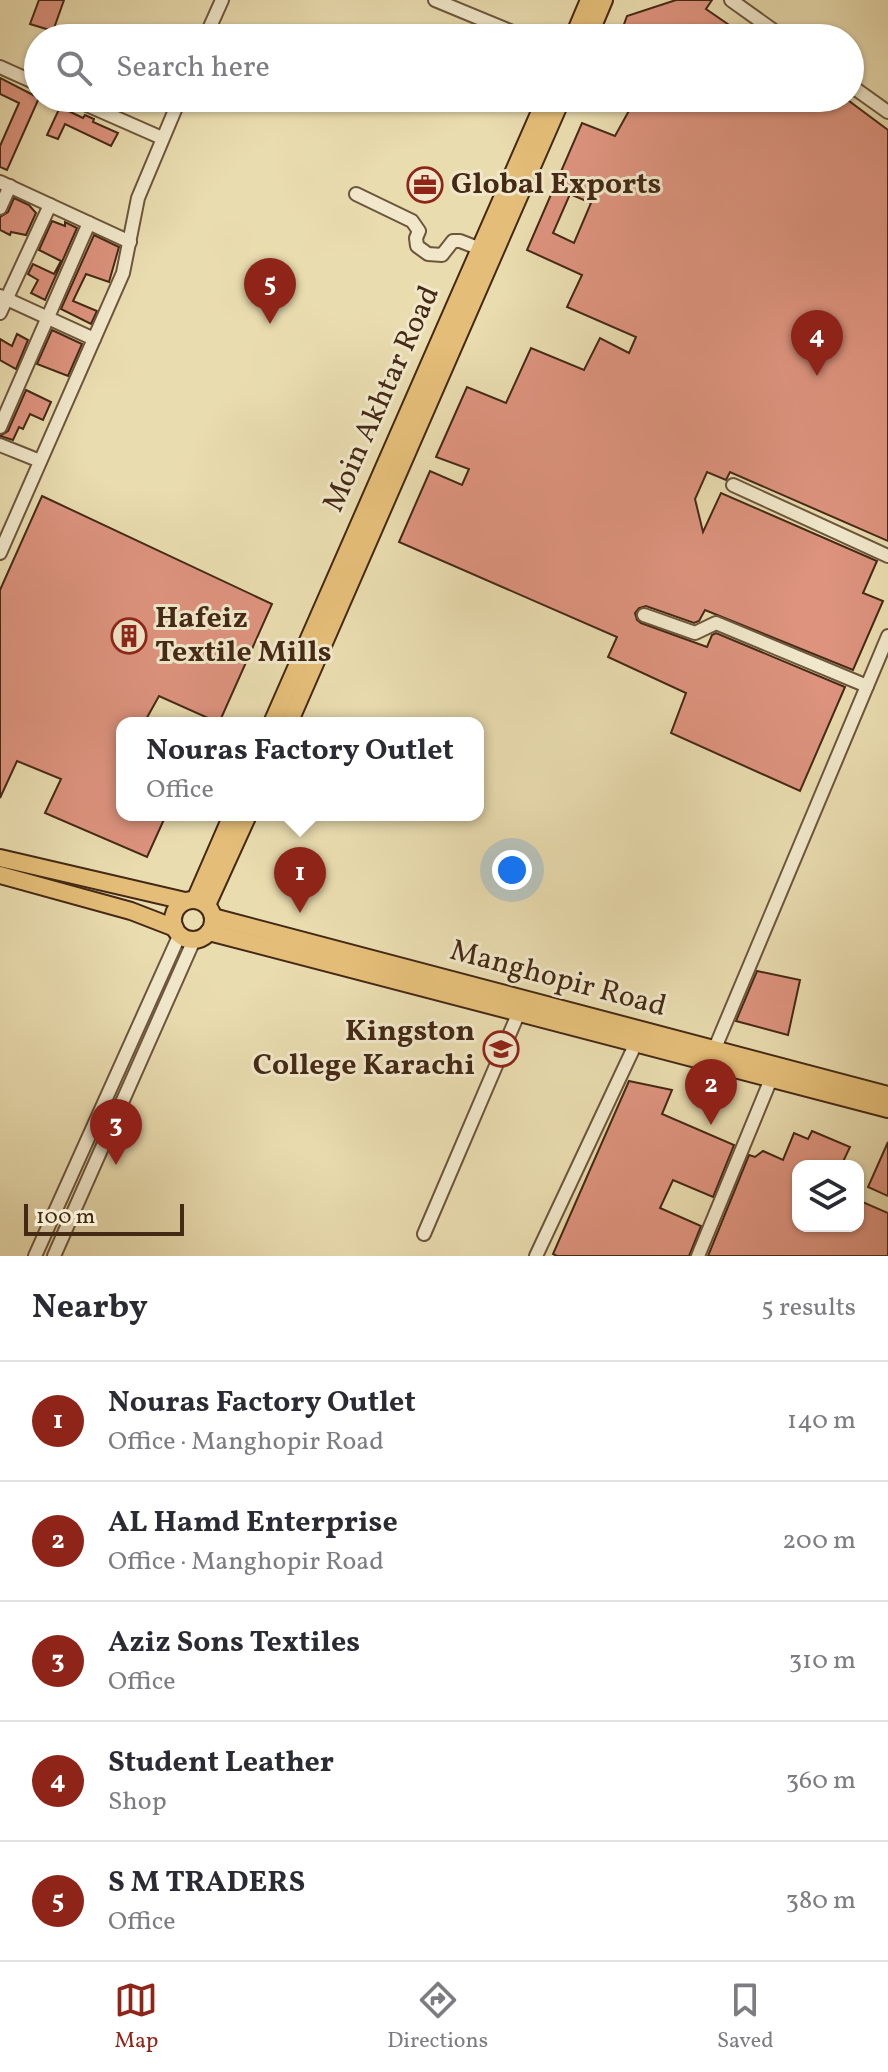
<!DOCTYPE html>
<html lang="en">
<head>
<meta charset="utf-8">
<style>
	body { margin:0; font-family:Vollkorn,serif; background:#f7f7f7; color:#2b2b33 }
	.controls { position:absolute; right:24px; bottom:24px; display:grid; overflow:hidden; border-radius:16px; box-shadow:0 2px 6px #0004 }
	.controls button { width:72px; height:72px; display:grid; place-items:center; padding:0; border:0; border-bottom:2px solid #e1e1e2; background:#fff; color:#2b2b33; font:40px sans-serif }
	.scale { position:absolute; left:24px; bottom:20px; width:160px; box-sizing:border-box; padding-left:8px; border:4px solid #442915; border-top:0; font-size:22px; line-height:28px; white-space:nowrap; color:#442915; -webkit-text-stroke:6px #f1e8cb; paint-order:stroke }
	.you { position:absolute; left:512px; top:870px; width:28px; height:28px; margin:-20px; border:6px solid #fff; border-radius:50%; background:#1a73e8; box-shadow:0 0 0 12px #1a73e833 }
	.badge { display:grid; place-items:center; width:52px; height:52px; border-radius:50%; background:#8f2418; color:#fff; font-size:26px; font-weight:700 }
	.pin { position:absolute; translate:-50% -66px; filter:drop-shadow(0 2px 4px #0008) }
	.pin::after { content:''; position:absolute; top:42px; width:28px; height:24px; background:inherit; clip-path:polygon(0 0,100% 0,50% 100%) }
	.popup { position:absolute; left:116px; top:717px; width:368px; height:104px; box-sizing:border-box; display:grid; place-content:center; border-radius:16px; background:#fff; filter:drop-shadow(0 2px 6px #0005); font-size:26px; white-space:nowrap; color:#7c7c81 }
	.popup b { font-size:30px; color:#2b2b33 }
	.popup::after { content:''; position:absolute; left:50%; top:100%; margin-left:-16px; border:16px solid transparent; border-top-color:#fff }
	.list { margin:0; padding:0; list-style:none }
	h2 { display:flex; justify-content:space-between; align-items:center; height:104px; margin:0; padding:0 32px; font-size:34px }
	h2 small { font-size:26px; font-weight:400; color:#7c7c81 }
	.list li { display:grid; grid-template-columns:52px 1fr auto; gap:24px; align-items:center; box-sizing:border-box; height:120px; padding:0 32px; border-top:2px solid #e1e1e2 }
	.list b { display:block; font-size:30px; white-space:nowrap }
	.list p { margin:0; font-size:26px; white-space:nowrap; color:#7c7c81 }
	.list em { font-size:26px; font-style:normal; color:#7c7c81 }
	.icon { flex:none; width:44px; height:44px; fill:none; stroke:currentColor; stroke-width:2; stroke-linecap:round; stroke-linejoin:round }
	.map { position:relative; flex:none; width:888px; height:1256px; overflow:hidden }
	.search { position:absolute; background:#fff; box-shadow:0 2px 6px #0004; left:24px; right:24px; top:24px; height:88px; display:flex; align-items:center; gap:20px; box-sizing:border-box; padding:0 28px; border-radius:44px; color:#7c7c81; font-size:30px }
	.sheet { height:704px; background:#fff }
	nav { display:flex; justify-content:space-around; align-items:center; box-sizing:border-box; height:112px; border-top:2px solid #e1e1e2; background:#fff; font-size:22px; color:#7c7c81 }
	nav a { display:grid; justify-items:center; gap:4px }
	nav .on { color:#8f2418 }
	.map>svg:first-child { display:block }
</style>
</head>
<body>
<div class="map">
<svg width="888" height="1256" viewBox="0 0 888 1256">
	<rect width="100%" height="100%" fill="#e9dcaf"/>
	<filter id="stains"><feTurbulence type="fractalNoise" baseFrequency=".0025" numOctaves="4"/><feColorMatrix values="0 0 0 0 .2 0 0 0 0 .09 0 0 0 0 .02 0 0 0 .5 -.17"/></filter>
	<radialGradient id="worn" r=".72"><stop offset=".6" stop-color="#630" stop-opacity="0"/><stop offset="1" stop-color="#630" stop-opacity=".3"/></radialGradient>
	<!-- building -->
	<g fill="#dd937e" stroke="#442915" stroke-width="2" fill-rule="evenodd">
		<path d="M39,0h25l-11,31 -23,-7z"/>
		<path d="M676,0h36l-6,9 42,29h-129l8,-22z"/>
		<path d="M0,78l39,20 -32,72 -7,-3v-21l19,-43 -19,-9z"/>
		<path d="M636,98h209l43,32v411l-158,-69 -4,8 -19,-8 -12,27 8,33 18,-39 156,68 -14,32 20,8 -30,69 -148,-60 -6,11 -5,2 -48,-17 -7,2 -4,5 2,7 4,3 66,24 5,-12 4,-2 129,54 -45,104 -129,-58 15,-40 -78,-36 9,-20 -218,-95 31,-71 32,14 7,-16 -33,-12 31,-70 39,16 25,-55 53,22 16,-32 29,15 7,-16 -69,-30 15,-32 -55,-25 55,-127 33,13zM570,194l21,9 -17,40 -21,-10z"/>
		<path d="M60,107l23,11 2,-3 9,4 -1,3 25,11 -7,13 -46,-22 -7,15 -11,-4z"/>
		<path d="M14,198l15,7 7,8 -10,22 -15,-3 -1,3 -10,-5v-13l8,-5z"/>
		<path d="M52,221l13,5v-4l12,6 -32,72 -14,-7 7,-13 -10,-6 5,-10 21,10 7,-13 -22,-11z"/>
		<path d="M94,235l25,12 -10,35 -23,-8 -13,27 24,10 -6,13 -30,-15z"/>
		<path d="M52,330l30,14 -14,32 -31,-12z"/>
		<path d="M17,334l11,6 -12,29 -16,-9v-21l12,7z"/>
		<path d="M26,390l25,12 -8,18 -13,-6 -7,15 -4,-2 -6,13 -13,-4 8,-5z"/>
		<path d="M42,496l230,108 -53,119 -60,-27 -15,27h-22v92h44l-19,42 -102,-44 16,-34 -44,-18 -17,37v-208z"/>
		<path d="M757,971l43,9 -12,55 -52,-14z"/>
		<path d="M629,1081l43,9 -10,24 72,31 -21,52 -40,-17 -13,28 41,18 -12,30h-132l-4,-2z"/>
		<path d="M812,1131l38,16 -9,19h-43v60h60v-26l30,13v43h-180l41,-101 6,2 8,-6 20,9 11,-27 14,6z"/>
		<path d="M888,1142v54l-20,-9z"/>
	</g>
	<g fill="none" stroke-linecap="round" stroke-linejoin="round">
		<defs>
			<g id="minor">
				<path d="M435,0l92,38"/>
				<path d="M731,0l53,38"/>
				<path d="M205,38l17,-38"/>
				<path d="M0,67l38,17"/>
				<path d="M850,85l38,27"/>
				<path d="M71,98l91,40"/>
				<path d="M0,182l130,60"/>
				<path d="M356,194l56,27 7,10 -3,7 1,8 11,8 14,1 11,-14h7l18,7"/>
				<path d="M0,208l10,-22"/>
				<path d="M0,296l94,43"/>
				<path d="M0,313l50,-108"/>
				<path d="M0,427l89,-204"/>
				<path d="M0,445l40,16"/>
				<path d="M733,485l155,71"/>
				<path d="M0,553l123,-280 15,-75 42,-100"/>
				<path d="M644,615l51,18 21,-10 151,63"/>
				<path d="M715,1048l173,-412"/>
				<path d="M424,1234l95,-222"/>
				<path d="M35,1256l145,-322"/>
				<path d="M54,1256l140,-316"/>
				<path d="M536,1256l100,-213"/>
				<path d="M698,1256l73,-177"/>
			</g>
			<g id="major">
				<path d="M573,38l16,-38"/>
				<path d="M588,38l16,-38"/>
				<path d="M272,723l274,-625"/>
				<path d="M289,723l273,-625"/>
				<path d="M0,858l185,43"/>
				<path d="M0,875l131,36 44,17"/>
				<circle cx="193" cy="920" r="20"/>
				<path d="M195,900l37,-85"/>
				<path d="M207,905l41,-90"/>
				<path d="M213,917l675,178"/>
				<path d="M209,932l679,177"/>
			</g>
		</defs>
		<!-- minor casing -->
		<use href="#minor" stroke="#6d563c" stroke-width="16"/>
		<!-- major casing -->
		<use href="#major" stroke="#442915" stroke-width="20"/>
		<!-- minor -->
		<use href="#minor" stroke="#f1e8cb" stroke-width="12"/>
		<!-- major -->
		<use href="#major" stroke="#e4be78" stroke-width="16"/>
	</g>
	<!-- icons -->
	<defs>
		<symbol id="office-ring" viewBox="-11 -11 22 22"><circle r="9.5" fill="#f1e8cb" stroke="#8f2418" stroke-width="1.5"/><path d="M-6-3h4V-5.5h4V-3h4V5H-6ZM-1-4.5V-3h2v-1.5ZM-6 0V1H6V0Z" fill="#8f2418"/></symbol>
		<symbol id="building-ring" viewBox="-11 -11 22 22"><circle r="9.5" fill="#f1e8cb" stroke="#8f2418" stroke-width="1.5"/><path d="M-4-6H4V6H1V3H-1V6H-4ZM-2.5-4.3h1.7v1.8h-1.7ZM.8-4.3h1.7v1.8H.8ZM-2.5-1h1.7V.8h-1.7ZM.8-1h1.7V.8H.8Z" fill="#8f2418"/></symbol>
		<symbol id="university-ring" viewBox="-11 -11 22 22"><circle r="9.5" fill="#f1e8cb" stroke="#8f2418" stroke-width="1.5"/><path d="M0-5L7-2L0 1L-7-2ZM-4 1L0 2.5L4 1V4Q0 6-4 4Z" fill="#8f2418"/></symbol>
	</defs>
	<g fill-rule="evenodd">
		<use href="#office-ring" x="405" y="165" width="40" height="40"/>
		<use href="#building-ring" x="109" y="616" width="40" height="40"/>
		<use href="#university-ring" x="481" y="1029" width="40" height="40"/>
	</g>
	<g text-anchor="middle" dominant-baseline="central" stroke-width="6" stroke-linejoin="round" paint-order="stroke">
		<!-- poi labels -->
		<g font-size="30" font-weight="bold" fill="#442915" stroke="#f1e8cb" text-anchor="start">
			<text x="451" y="185">Global Exports</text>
			<text x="155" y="619">Hafeiz<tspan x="155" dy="34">Textile Mills</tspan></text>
			<text x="475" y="1032" text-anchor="end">Kingston<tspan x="475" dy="34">College Karachi</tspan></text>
		</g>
		<!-- street labels -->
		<g font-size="30" fill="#442915" stroke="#f1e8cb">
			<text transform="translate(382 399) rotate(-66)">Moin Akhtar Road</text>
			<text transform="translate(558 979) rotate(15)">Manghopir Road</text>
		</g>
	</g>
	<rect width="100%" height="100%" filter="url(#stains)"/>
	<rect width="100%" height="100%" fill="url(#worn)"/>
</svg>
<div class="controls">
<button><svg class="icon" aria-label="layers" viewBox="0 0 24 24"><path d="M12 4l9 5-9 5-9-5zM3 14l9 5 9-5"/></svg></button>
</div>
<div class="scale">100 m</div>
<div class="you"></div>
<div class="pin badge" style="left:300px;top:913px">1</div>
<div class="popup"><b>Nouras Factory Outlet</b>Office</div>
<div class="pin badge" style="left:711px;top:1125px">2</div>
<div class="pin badge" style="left:116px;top:1165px">3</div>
<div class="pin badge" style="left:817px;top:376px">4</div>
<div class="pin badge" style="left:270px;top:324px">5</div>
<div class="search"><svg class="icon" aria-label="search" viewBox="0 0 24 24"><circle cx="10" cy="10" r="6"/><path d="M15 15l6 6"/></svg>Search here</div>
</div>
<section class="sheet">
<h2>Nearby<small>5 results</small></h2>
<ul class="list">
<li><span class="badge">1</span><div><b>Nouras Factory Outlet</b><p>Office · Manghopir Road</p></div><em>140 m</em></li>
<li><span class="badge">2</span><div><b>AL Hamd Enterprise</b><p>Office · Manghopir Road</p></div><em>200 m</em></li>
<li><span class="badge">3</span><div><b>Aziz Sons Textiles</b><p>Office</p></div><em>310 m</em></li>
<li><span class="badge">4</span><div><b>Student Leather</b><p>Shop</p></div><em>360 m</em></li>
<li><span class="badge">5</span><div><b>S M TRADERS</b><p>Office</p></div><em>380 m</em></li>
</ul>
</section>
<nav>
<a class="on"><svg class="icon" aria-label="map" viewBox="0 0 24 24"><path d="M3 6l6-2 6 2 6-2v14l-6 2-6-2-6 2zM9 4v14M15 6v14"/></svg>Map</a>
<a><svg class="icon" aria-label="directions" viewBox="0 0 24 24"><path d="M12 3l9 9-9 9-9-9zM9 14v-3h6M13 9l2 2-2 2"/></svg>Directions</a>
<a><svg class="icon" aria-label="saved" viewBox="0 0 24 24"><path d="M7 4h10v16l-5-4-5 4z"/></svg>Saved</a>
</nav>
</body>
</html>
